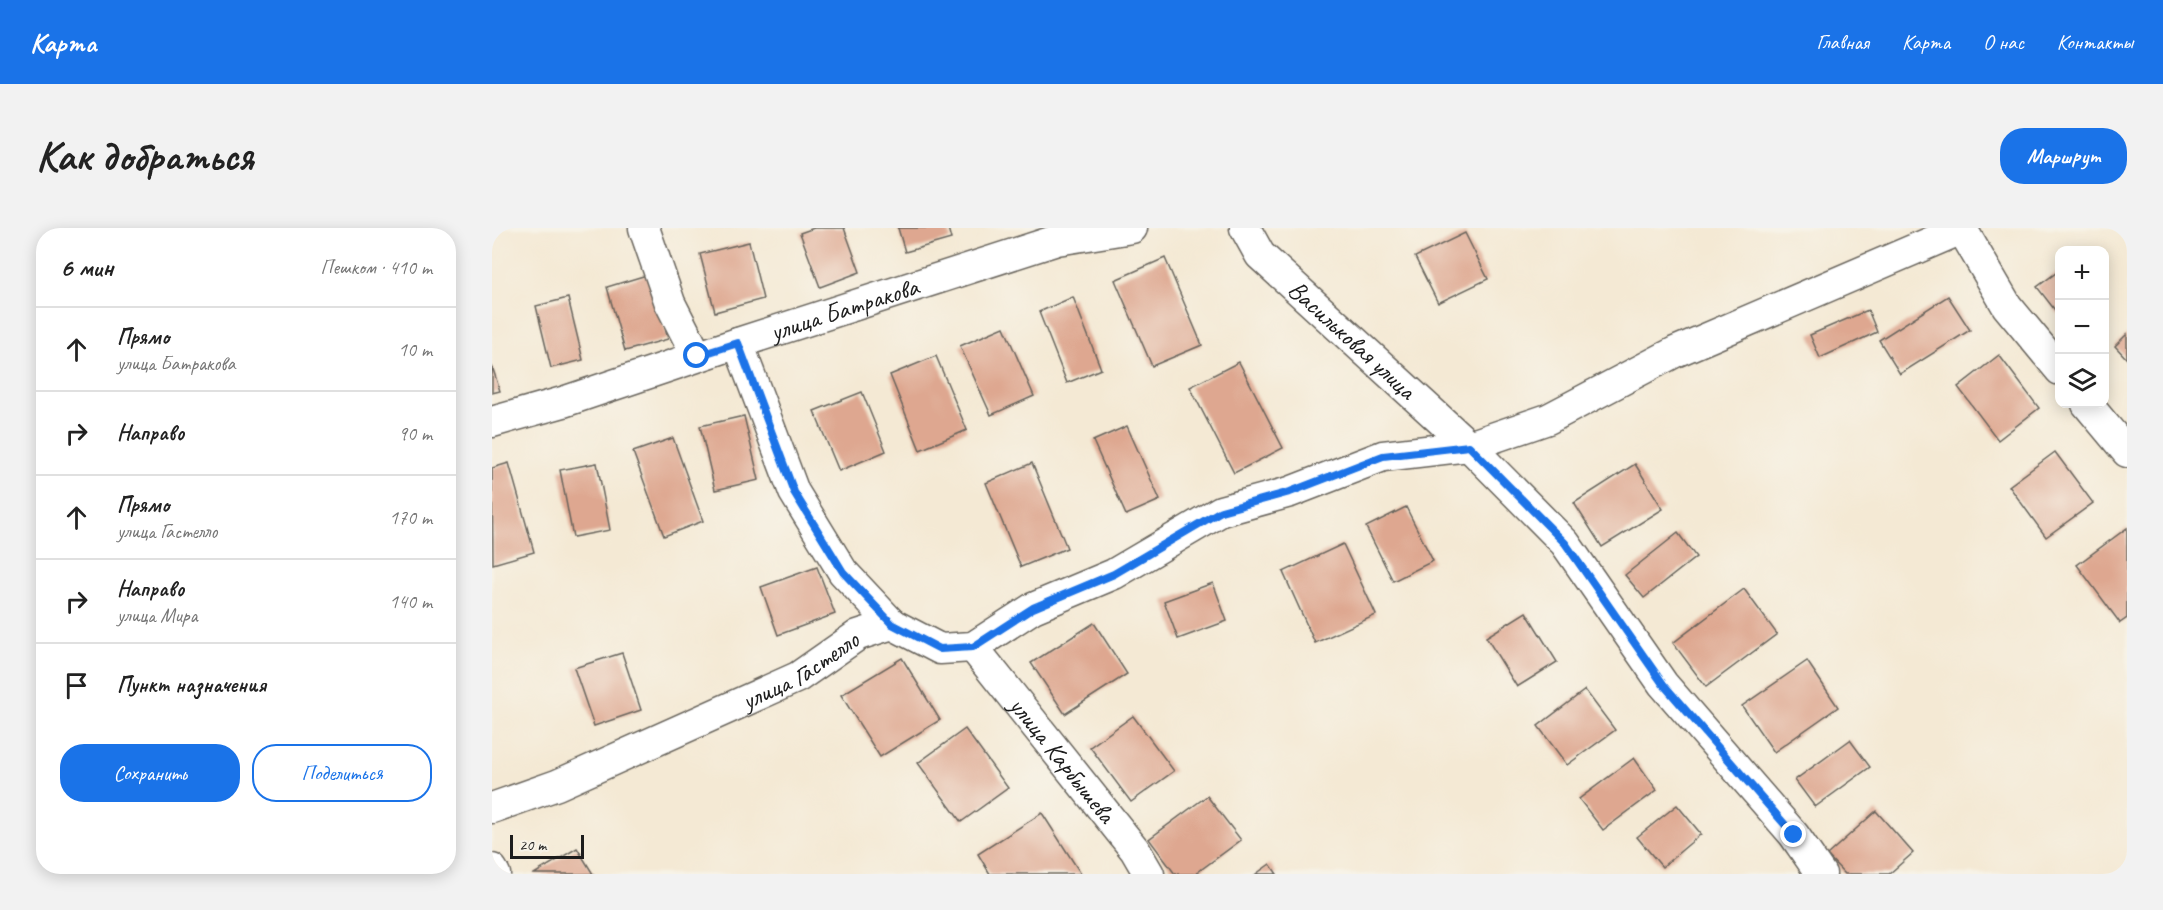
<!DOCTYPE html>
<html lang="ru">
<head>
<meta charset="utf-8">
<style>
	body { margin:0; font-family:Caveat,sans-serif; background:#f2f2f2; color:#222 }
	.controls { position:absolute; right:18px; top:18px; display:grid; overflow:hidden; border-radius:12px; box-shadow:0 3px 15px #0003 }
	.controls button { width:54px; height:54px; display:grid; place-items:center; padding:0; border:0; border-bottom:2px solid #e0e0e0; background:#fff; color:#222; font:30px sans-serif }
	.scale { position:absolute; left:18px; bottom:15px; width:74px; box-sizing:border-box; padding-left:6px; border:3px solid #1c1c1c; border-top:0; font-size:16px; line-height:21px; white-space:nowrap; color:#1c1c1c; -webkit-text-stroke:4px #f7f3e8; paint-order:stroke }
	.stop { position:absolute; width:18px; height:18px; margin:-14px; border:4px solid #1a73e8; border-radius:50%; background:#fff }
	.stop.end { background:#1a73e8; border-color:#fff; box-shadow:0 2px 6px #0008 }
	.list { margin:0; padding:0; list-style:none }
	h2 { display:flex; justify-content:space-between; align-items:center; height:78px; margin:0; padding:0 24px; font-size:26px }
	h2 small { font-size:20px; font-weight:400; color:#767676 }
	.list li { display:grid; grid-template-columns:39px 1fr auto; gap:18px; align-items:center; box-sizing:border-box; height:84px; padding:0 24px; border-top:2px solid #e0e0e0 }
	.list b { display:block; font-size:22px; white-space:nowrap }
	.list p { margin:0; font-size:20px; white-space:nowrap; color:#767676 }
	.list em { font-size:20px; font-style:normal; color:#767676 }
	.actions { display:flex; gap:12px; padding:18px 24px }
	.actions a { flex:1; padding:14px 0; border:2px solid #1a73e8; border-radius:24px; text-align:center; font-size:21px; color:#1a73e8 }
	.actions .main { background:#1a73e8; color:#fff }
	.icon { flex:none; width:33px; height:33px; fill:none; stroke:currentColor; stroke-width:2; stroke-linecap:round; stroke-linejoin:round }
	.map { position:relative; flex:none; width:1635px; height:646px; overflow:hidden; border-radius:24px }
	header { display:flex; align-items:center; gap:36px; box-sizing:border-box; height:84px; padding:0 30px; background:#1a73e8; color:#fff }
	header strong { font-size:28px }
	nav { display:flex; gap:33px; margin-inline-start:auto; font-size:21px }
	.intro { display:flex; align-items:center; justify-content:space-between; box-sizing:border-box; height:144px; padding:0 36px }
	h1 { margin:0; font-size:42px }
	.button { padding:15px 27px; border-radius:24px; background:#1a73e8; color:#fff; font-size:21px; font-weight:700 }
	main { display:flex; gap:36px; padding:0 36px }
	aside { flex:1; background:#fff; border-radius:24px; box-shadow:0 3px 15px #0003 }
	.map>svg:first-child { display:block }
</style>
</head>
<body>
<header>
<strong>Карта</strong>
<nav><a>Главная</a><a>Карта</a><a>О нас</a><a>Контакты</a></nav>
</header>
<div class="intro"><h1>Как добраться</h1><a class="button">Маршрут</a></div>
<main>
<aside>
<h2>6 мин<small>Пешком · 410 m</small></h2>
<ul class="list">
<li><svg class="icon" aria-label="ahead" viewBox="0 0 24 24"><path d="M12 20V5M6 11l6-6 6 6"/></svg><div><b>Прямо</b><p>улица Батракова</p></div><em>10 m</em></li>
<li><svg class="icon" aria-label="right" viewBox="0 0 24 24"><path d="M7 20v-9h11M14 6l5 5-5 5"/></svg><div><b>Направо</b></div><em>90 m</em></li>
<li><svg class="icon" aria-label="ahead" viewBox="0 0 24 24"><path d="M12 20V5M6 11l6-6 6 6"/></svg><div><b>Прямо</b><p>улица Гастелло</p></div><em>170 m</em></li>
<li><svg class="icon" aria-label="right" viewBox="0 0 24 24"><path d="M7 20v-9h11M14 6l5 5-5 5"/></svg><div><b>Направо</b><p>улица Мира</p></div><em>140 m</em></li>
<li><svg class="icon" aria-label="arrive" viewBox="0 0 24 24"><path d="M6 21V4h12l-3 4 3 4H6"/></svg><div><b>Пункт назначения</b></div></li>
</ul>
<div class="actions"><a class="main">Сохранить</a><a>Поделиться</a></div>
</aside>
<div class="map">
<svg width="1635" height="646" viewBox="0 0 1635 646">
	<rect width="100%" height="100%" fill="#f7f3e8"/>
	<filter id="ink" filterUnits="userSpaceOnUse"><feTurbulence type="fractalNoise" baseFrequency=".0167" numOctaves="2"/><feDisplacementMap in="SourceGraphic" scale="12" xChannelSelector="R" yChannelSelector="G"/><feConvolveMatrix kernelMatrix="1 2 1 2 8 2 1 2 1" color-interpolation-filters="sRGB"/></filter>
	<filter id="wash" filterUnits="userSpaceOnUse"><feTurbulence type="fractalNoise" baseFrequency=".008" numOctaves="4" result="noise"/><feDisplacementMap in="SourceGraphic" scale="24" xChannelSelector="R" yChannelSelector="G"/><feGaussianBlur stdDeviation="1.35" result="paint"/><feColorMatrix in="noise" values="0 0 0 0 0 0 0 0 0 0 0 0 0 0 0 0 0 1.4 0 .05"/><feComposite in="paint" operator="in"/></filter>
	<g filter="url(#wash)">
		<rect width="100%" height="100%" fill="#f4e9d4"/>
		<g id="blocks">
			<!-- building -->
			<g fill="#dea790">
				<path d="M322,0h30l16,44 -40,15 -20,-54z"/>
				<path d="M406,0h50l3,11 -46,13z"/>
				<path d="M973,5l23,46 -50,24 -23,-46z"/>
				<path d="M257,14l14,57 -48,13 -15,-58z"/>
				<path d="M673,30l37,87 -50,21 -37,-86z"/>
				<path d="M1568,42v43l-2,1 -21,-27z"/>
				<path d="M158,46l18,65 -43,12 -18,-64z"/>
				<path d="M1456,68l22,34 -70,44 -21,-34z"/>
				<path d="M581,69l28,72 -34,14 -28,-71z"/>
				<path d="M76,70l15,62 -32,8 -15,-62z"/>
				<path d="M1376,82l9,22 -57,26 -10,-23z"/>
				<path d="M512,99l30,69 -43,19 -31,-69z"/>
				<path d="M1635,106v25l-12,-13z"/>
				<path d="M1507,127l40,53 -41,32 -40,-53z"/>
				<path d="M444,128l31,74 -47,20 -30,-75z"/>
				<path d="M747,134l44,86 -49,25 -44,-86z"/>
				<path d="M0,138l8,25 -8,2z"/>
				<path d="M370,164l24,59 -47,20 -25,-60z"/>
				<path d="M252,188l15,64 -44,10 -15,-64z"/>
				<path d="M635,198l33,74 -34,15 -33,-74z"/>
				<path d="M181,210l30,83 -39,15 -31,-84z"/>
				<path d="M1563,224l38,51 -47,34 -37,-51z"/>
				<path d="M17,235l25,89 -41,12 -1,-96z"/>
				<path d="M105,235l13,67 -37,7 -13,-67z"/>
				<path d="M540,235l35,85 -46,19 -35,-84z"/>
				<path d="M1143,236l28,45 -61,38 -28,-44z"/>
				<path d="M914,279l27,54 -40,20 -27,-54z"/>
				<path d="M1635,300v90l-7,5 -43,-58z"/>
				<path d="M1186,305l18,24 -52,41 -19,-23z"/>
				<path d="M851,316l33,71 -61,28 -32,-71z"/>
				<path d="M325,339l18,47 -57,21 -17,-48z"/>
				<path d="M721,355l14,38 -49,18 -14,-38z"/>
				<path d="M1252,361l33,45 -71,53 -33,-44z"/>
				<path d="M1034,384l31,50 -40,25 -31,-50z"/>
				<path d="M602,395l33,51 -62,40 -34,-51z"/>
				<path d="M130,425l19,57 -47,16 -20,-58z"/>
				<path d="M410,430l38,62 -60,37 -39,-62z"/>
				<path d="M1315,433l31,46 -64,45 -32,-46z"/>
				<path d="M1093,462l30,40 -48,35 -29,-39z"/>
				<path d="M641,488l41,55 -43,31 -41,-55z"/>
				<path d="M473,501l43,59 -47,34 -43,-59z"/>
				<path d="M1358,512l20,27 -55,40 -20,-27z"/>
				<path d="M1142,530l23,32 -54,40 -24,-31z"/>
				<path d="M715,568l34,44 -46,34h-20l-26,-35z"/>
				<path d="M1185,577l24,29 -39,33 -25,-30z"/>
				<path d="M1384,583l37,42 -24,21h-44l-18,-19z"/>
				<path d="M550,585l39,61h-91l-12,-20z"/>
				<path d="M85,620l16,26h-59z"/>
				<path d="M778,636l7,10h-21z"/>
			</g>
		</g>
	</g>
	<g filter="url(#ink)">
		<use href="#blocks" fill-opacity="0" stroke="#68645c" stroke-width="1.5"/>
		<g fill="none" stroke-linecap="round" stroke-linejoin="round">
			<defs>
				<g id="minor">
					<path d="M152,0l26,75 27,53"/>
					<path id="s1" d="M753,0l15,27 209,191 96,97 98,141 131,151 27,39"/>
					<path d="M1470,1l45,77 53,64"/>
					<path d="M246,115l56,149 49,80 49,52"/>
					<path d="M1595,176l40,48"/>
					<path id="s2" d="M0,194l71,-20 175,-59 319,-103 75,-12"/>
					<path id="s3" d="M481,419l162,203 14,24"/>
					<path id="s4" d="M0,580l65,-23 241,-108 60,-42 34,-11 48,25 33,-2 60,-39 81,-34 107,-63 69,-19 93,-36 86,-10 79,-27 127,-67 289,-124"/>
					<path d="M0,641l3,5"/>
				</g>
			</defs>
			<!-- minor casing -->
			<use href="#minor" stroke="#68645c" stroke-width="33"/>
			<!-- minor -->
			<use href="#minor" stroke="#fff" stroke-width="30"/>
		</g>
	</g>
	<g fill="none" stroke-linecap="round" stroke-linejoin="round" filter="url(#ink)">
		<!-- route -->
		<path stroke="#1a73e8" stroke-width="8" d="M205,128l41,-13 56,149 49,80 49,52 48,25 33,-2 60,-39 81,-34 107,-63 69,-19 93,-36 86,-10 96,97 98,141 131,151"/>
	</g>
	<g text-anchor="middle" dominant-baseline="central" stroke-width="4.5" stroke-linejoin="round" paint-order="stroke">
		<!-- street labels -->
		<g font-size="26" fill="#1c1c1c" stroke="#f7f3e8">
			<text stroke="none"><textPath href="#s2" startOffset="370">улица Батракова</textPath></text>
			<text stroke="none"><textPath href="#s1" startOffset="156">Васильковая улица</textPath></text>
			<text stroke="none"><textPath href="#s4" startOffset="338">улица Гастелло</textPath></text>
			<text stroke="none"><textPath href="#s3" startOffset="144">улица Карбышева</textPath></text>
		</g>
	</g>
</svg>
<div class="controls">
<button>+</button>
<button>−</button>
<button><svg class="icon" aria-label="layers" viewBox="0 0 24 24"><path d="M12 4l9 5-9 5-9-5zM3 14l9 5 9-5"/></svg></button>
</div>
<div class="scale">20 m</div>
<div class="stop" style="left:205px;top:128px"></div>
<div class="stop end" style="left:1302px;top:607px"></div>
</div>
</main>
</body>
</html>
